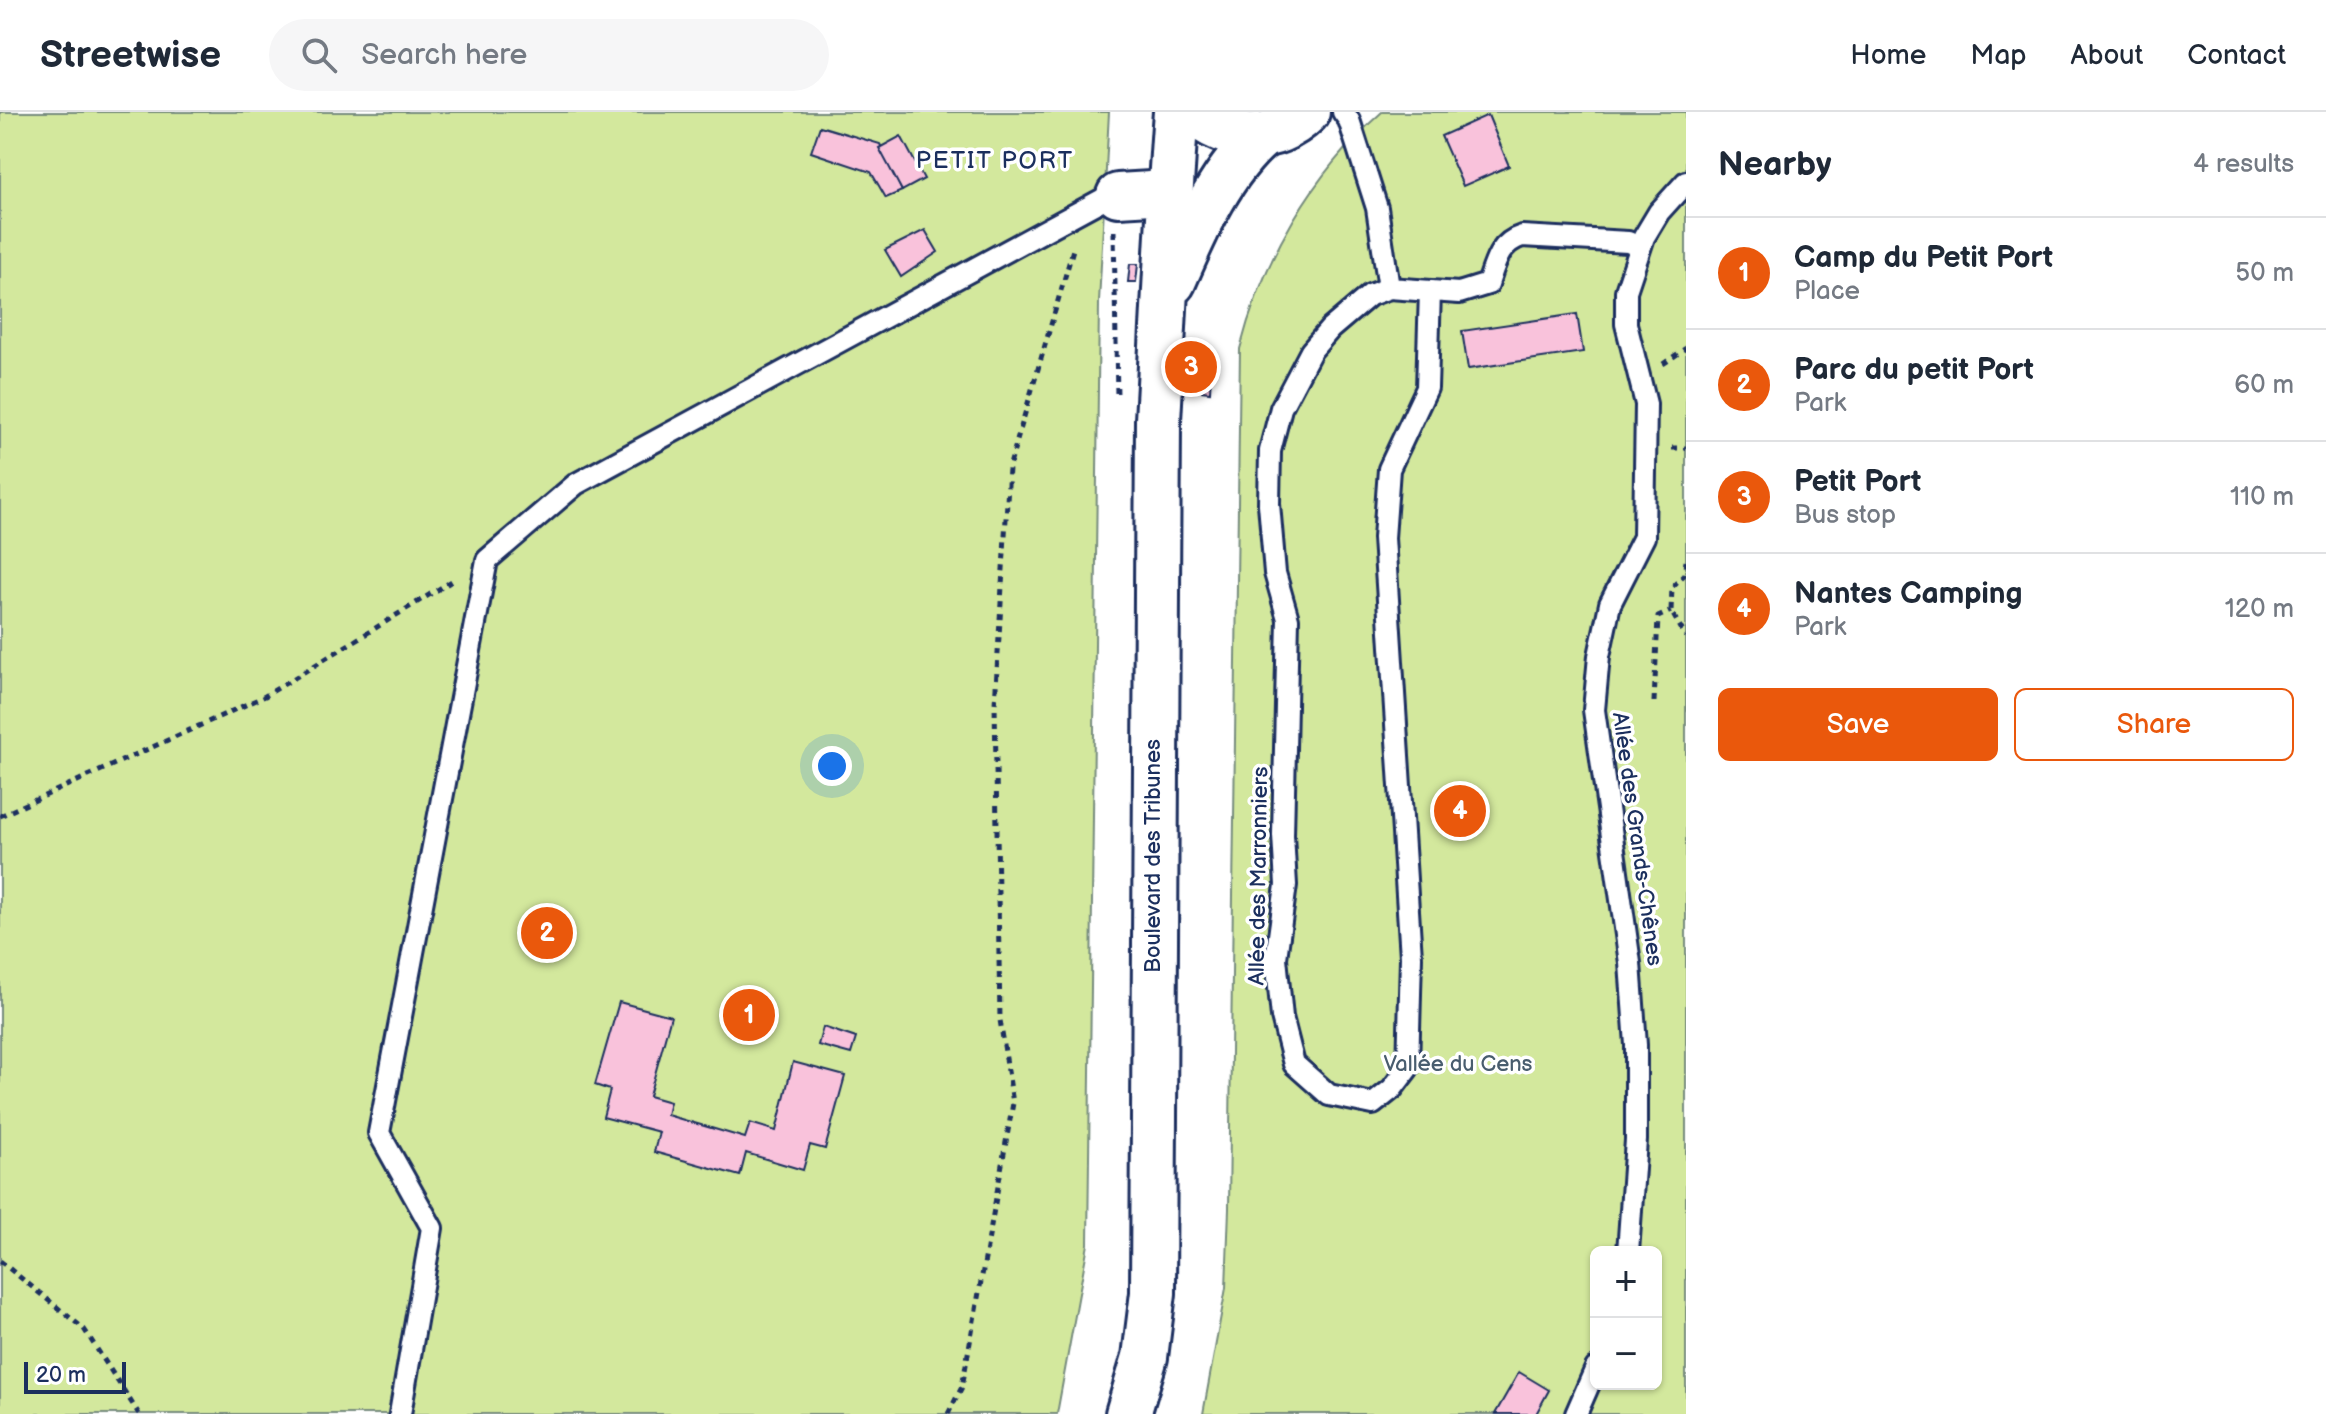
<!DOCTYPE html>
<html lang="en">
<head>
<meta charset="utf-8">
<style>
	body { margin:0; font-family:"Balsamiq Sans",sans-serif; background:#f6f6f7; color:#1f2937 }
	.controls { position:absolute; right:24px; bottom:24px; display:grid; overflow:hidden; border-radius:12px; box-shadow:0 2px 6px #0004 }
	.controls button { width:72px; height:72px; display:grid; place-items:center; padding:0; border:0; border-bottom:2px solid #e0e1e3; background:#fff; color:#1f2937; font:40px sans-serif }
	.scale { position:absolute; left:24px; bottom:20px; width:102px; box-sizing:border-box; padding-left:8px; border:4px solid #1b2f5e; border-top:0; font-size:22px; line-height:28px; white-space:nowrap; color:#1b2f5e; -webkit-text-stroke:6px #fff; paint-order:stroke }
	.you { position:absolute; left:832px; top:654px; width:28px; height:28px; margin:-20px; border:6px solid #fff; border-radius:50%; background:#1a73e8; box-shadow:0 0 0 12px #1a73e833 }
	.badge { display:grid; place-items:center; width:52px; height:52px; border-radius:50%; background:#ea580c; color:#fff; font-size:26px; font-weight:700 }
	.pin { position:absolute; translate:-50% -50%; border:4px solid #fff; box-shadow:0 2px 8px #0006 }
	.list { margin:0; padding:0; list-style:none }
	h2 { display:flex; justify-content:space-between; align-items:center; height:104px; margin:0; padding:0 32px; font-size:34px }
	h2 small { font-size:26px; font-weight:400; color:#747a83 }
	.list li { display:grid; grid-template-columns:52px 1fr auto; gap:24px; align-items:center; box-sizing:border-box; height:112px; padding:0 32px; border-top:2px solid #e0e1e3 }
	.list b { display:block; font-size:30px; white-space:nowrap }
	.list p { margin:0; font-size:26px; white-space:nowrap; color:#747a83 }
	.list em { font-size:26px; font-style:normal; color:#747a83 }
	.actions { display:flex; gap:16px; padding:24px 32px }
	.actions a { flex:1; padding:18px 0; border:2px solid #ea580c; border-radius:12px; text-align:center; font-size:28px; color:#ea580c }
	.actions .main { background:#ea580c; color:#fff }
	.icon { flex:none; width:44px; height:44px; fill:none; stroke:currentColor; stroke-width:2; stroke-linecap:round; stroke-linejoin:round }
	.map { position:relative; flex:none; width:1686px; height:1302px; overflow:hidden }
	header { display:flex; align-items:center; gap:48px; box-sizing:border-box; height:112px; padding:0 40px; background:#fff; border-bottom:2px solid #e0e1e3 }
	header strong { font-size:38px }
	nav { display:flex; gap:44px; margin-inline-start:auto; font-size:28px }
	.search { width:560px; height:72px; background:#f6f6f7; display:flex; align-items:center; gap:20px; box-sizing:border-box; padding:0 28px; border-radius:44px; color:#747a83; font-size:30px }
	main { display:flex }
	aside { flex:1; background:#fff }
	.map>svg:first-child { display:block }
</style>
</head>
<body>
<header>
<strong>Streetwise</strong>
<div class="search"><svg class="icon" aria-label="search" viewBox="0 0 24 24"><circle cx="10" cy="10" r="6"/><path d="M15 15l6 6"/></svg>Search here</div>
<nav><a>Home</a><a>Map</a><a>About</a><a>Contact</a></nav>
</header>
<main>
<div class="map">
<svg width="1686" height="1302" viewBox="0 0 1686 1302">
	<rect width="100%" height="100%" fill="#fff"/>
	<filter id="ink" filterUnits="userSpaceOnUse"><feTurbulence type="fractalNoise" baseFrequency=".0125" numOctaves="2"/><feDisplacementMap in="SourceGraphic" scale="16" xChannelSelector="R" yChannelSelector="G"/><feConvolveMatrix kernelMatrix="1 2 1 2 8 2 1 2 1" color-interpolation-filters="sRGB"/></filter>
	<g filter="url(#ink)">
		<!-- green -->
		<g fill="#d3e89d" stroke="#778c7e" stroke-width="2" fill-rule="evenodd">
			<path d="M0,0h1109l-10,190 -11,942 -31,170h-1057z"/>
			<path d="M1382,0h304v1302h-483l23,-126 3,-79 11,-860c23,-90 72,-175 142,-237zM1596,1140h60v132h-60z"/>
		</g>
		<!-- building -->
		<g fill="#f9c2db" stroke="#1b2f5e" stroke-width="2">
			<path d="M1488,3l21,51 -46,20 -22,-50z"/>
			<path d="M820,14l60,18 22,47 -16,7 -15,-26 -60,-20z"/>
			<path d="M901,24l23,43 -22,12 -23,-43z"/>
			<path d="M925,118l13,22 -37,25 -16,-27z"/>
			<path d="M1130,152h8l-2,18h-8z"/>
			<path d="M1577,202l6,38 -115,17 -6,-38z"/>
			<path d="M1203,262h8l-1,18 -8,-1z"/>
			<path d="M619,890l52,14 -22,80 21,6 -3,13 78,23 5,-15 26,8 17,-69 52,14 -20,73 -15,-4 -7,25 -57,-17 -6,23 -86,-24 5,-20 -56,-15 7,-27 -15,-5z"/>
			<path d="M823,915l33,11 -5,16 -33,-9z"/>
			<path d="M1519,1260l30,18 -13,24h-41z"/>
		</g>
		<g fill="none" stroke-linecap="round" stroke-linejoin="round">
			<defs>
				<g id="service">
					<path d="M1343,0l6,8 28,88 12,80 70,5 29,-9c7,-21 11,-41 34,-48l106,6 12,5"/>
					<path d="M1389,176l-19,7 -40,34 -19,22 -30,57 -11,43 -1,53 6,69 13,46 -5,216 3,50 -10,73 6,59 12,47 35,31 44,9 19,-15 16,-21 3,-111 -27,-419 5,-69 38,-81 3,-97"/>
					<path d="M1628,1140l8,-112v-95l-6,-82 -36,-253 5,-54 11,-52 34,-67 2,-133 -20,-80v-33l18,-54 15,-25 27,-30"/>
					<path d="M400,1302l32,-186 -53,-95 108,-573 89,-76 527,-285 15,-4"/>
					<path d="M1576,1302l20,-46"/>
				</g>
				<path id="minor" d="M1118,83l50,-3"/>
				<g id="tertiary">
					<path d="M1173,170c22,-50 47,-111 90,-147"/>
					<path d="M1128,1302l17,-57 8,-64 5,-873c6,-103 10,-206 18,-308"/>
				</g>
				<path id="secondary" d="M1194,0c32,30 81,32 113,0"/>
			</defs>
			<!-- service casing -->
			<use href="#service" stroke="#1b2f5e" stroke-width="26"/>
			<!-- minor casing -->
			<use href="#minor" stroke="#1b2f5e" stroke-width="48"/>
			<!-- tertiary casing -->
			<use href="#tertiary" stroke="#1b2f5e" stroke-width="50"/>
			<!-- secondary casing -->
			<use href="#secondary" stroke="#1b2f5e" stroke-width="50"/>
			<!-- path -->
			<g stroke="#1b2f5e" stroke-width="5" stroke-dasharray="6 6" stroke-linecap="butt">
				<path d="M1114,119l3,166"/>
				<path d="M1663,252l23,-16"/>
				<path d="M1672,336h14"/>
				<path d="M1686,449l-2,14 -12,12 -1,24 15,26"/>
				<path d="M1654,590l4,-85 13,-6"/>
				<path d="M0,704l265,-120 190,-117"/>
				<path d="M0,1149l84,68 55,85"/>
				<path d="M948,1302l14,-27 51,-284 -13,-83 -5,-316 14,-236 65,-222"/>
			</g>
			<!-- service -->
			<use href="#service" stroke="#fff" stroke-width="20"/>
			<!-- minor -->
			<use href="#minor" stroke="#fff" stroke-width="42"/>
			<!-- tertiary -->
			<use href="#tertiary" stroke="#fff" stroke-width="44"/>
			<!-- secondary -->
			<use href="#secondary" stroke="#fff" stroke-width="44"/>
		</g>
	</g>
	<g text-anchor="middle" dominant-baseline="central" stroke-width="7" stroke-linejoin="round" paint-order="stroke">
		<!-- street labels -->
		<g font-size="22" fill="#1b2f5e" stroke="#fff">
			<text transform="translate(1637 727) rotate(82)">Allée des Grands-Chênes</text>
			<text transform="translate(1153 744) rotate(-90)">Boulevard des Tribunes</text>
			<text transform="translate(1259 764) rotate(-89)">Allée des Marronniers</text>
		</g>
		<!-- park labels -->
		<g font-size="22" fill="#495d6e" stroke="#fff">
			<text x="1458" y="952">Vallée du Cens</text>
		</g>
		<!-- neighbourhood labels -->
		<g font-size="24" letter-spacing="2" fill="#1b2f5e" stroke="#fff">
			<text x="995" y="48">PETIT PORT</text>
		</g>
	</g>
</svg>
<div class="controls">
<button>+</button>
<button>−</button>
</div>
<div class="scale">20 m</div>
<div class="you"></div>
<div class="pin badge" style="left:749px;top:903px">1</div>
<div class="pin badge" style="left:547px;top:821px">2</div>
<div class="pin badge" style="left:1191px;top:255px">3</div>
<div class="pin badge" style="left:1460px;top:699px">4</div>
</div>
<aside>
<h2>Nearby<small>4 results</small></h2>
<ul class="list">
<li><span class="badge">1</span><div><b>Camp du Petit Port</b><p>Place</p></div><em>50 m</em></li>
<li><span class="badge">2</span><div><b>Parc du petit Port</b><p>Park</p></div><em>60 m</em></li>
<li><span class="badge">3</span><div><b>Petit Port</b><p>Bus stop</p></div><em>110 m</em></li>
<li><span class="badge">4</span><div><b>Nantes Camping</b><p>Park</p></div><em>120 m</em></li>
</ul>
<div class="actions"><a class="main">Save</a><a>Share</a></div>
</aside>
</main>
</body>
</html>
